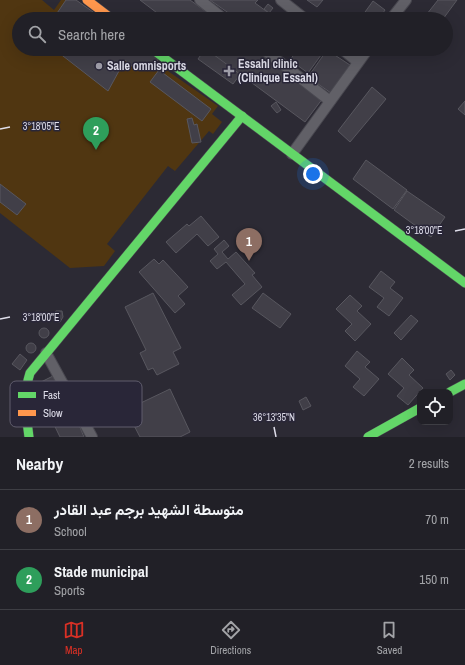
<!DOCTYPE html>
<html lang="en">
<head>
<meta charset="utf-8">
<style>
	body { margin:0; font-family:"Archivo Narrow",Vazirmatn,sans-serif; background:#2d2d33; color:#f1f3f6 }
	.controls { position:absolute; right:12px; bottom:12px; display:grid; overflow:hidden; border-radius:8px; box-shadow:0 4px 16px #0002 }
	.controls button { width:36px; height:36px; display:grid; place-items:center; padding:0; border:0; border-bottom:1px solid #3e3e44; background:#212027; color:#f1f3f6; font:20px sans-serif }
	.you { position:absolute; left:313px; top:174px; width:14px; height:14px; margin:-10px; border:3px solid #fff; border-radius:50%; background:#1a73e8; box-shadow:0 0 0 6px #1a73e833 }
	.badge { display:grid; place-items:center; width:26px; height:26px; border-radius:50%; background:#d93025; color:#fff; font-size:13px; font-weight:700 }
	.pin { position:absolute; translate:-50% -33px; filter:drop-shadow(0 1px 2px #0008) }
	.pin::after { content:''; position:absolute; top:21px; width:14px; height:12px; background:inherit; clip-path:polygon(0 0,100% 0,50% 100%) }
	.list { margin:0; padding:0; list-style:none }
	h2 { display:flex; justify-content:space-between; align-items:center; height:52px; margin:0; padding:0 16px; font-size:17px }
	h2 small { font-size:13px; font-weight:400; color:#a2a3a7 }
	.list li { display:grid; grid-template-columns:26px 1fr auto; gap:12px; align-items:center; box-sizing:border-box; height:60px; padding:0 16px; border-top:1px solid #3e3e44 }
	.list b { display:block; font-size:15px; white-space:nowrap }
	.list p { margin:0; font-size:13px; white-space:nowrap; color:#a2a3a7 }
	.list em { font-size:13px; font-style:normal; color:#a2a3a7 }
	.icon { flex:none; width:22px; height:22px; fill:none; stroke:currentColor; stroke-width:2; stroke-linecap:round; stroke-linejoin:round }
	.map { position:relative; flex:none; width:465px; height:437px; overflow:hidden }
	.search { position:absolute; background:#212027; box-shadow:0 4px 16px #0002; left:12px; right:12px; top:12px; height:44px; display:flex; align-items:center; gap:10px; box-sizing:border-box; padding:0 14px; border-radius:22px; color:#a2a3a7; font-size:15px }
	.sheet { height:172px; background:#212027 }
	nav { display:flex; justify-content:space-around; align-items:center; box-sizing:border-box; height:56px; border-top:1px solid #3e3e44; background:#212027; font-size:11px; color:#a2a3a7 }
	nav a { display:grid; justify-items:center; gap:2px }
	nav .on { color:#d93025 }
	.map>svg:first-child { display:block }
</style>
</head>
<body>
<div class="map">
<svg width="465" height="437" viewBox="0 0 465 437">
	<rect width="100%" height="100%" fill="#2c2a34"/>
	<!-- green -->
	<path fill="#503611" d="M0,0h42l12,10 7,-10h15l27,19h-84v30h127l14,10 -5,3 63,44 -6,8 10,8 -9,12 -4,-3 -34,40 -7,-5 -61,78 8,7 -11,15 -34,2 -70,-55z"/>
	<!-- building -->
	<g fill="#413f48" stroke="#58575f">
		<path d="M66,0h10l27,19h-50z"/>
		<path d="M140,0h50l26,19h-51z"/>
		<path d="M210,0h48l-3,3 22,16h-40z"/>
		<path d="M307,0h16l-6,7z"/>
		<path d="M438,0h19l-14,19h-20z"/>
		<path d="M373,1l12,9 -6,9h-19z"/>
		<path d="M268,4l5,4 -4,5 -5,-4z"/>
		<path d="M54,49h92l14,10 -24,11 -11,-10 -17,31z"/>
		<path d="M205,49h43l7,5 -22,30 -35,-25z"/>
		<path d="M206,49h50l67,49 -18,24z"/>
		<path d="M298,49h23l3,2 -16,22 -18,-13z"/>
		<path d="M327,50l23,15 -19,28 -23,-16z"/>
		<path d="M159,70l52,39 -9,12 -52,-39z"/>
		<path d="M372,87l14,12 -36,43 -12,-11z"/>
		<path d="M465,101v14l-7,-6z"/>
		<path d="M276,102l5,8 -4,3 -6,-7z"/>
		<path d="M192,118l2,7 3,-1 4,18 -9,1 -5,-24z"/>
		<path d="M366,160l41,30 -14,19 -40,-30z"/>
		<path d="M0,184l26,20 -9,11 -17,-13z"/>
		<path d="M407,191l38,26 -14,20 -37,-27z"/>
		<path d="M201,216l18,21 -11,9 -11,-12 -21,19 -10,-11 21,-18 2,2z"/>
		<path d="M224,240l5,6 -7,6 6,7 8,-7 19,21 -3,2 10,12 -21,18 -9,-10 13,-11 -19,-22 -9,7 -7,-8 8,-7 -4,-5z"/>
		<path d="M154,259l5,5 4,-4 25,27 -10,9 7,8 -10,9 -36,-41z"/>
		<path d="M381,271l14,11 -5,6 13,10 -14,18 -12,-9 7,-9 -15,-11z"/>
		<path d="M153,293l28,55 -8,4 6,12 -22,11 -4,-7 -5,2 -8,-17 6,-3 -21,-43z"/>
		<path d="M263,293l28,21 -11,14 -28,-20z"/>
		<path d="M350,295l12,11 -5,5 14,13 -16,17 -10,-10 7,-7 -16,-15z"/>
		<path d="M56,311h6l1,6 -3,5 -6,-1 -1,-6z"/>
		<path d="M411,315l7,6 -17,19 -7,-7z"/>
		<circle cx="44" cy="333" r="5"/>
		<circle cx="31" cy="348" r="5"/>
		<path d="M357,351l13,11 -5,5 14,12 -15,17 -11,-9 7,-8 -15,-13z"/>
		<path d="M20,354l7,6 -7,10 -8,-6z"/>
		<path d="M402,358l12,12 -5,5 14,13 -15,17 -11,-9 7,-8 -16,-14z"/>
		<path d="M451,370l4,5 -5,5 -4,-6z"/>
		<path d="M57,374l23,50 -1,1 5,12h-24l-25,-52z"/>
		<path d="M170,389l20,43 -10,5h-40l-14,-27z"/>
		<path d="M306,397l5,9 -8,4 -4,-9z"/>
	</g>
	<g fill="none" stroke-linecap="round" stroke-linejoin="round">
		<defs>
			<g id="street">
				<path d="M200,0l24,19"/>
				<path d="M281,0l24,19"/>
				<path d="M391,19l15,-19"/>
				<path d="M263,49l67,52"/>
				<path d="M342,49l16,13"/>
				<path d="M292,154l76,-105"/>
				<path d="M46,353l46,84"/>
			</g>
			<g id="fast">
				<path d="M152,49l313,234"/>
				<path d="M450,392l15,-8"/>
				<path d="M29,437c-3,-22 -6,-43 1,-64l212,-257"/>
				<path d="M368,437l52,-29"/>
			</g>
			<path id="slow" d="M87,0l25,19"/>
		</defs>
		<!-- street casing -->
		<use href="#street" stroke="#494850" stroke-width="12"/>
		<!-- fast casing -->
		<use href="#fast" stroke="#494850" stroke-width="10"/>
		<!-- slow casing -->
		<use href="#slow" stroke="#494850" stroke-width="10"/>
		<!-- street -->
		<use href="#street" stroke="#616067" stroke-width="10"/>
		<!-- fast -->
		<use href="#fast" stroke="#63d668" stroke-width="9"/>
		<!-- slow -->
		<use href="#slow" stroke="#ff974d" stroke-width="9"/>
	</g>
	<!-- ticks -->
	<path fill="none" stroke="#dfdeea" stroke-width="1.5" d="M0,129l10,-2M455,231l10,-2M0,319l10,-2M274,427l2,10"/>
	<!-- markers -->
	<g fill="#a09faa" stroke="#292638" stroke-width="1.5">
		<circle cx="99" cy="66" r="4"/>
		<path d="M227 65h4v4h4v4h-4v4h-4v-4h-4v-4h4z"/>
	</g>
	<g text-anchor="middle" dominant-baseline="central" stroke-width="3" stroke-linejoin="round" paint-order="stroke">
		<!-- poi labels -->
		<g font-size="12" font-weight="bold" fill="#dfdeea" stroke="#292638" text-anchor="start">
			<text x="238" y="64">Essahl clinic<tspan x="238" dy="14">(Clinique Essahl)</tspan></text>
			<text x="107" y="66">Salle omnisports</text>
		</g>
	</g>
	<!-- legend -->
	<rect x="10" y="381" width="132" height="46" rx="6" fill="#292638" stroke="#605d6d" stroke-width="1"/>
	<rect x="18" y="392" width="18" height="6" fill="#63d668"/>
	<rect x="18" y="410" width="18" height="6" fill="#ff974d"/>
	<g font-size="11" fill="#dfdeea">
		<text x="43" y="399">Fast</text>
		<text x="43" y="417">Slow</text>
	</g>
	<g font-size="10" text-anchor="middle" fill="#dfdeea" stroke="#292638" stroke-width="3" stroke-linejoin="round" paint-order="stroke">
		<text x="41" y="130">3°18'05"E</text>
		<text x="424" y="234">3°18'00"E</text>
		<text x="41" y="321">3°18'00"E</text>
		<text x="274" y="421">36°13'35"N</text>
	</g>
</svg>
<div class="controls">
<button><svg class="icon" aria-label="locate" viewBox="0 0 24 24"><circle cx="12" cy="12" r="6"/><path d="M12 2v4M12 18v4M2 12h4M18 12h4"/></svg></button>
</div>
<div class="you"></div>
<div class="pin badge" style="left:249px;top:261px;background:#8d6e63">1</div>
<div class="pin badge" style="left:96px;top:150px;background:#2e9e5b">2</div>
<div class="search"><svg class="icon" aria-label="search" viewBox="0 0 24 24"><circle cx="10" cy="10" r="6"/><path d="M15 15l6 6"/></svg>Search here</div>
</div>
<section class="sheet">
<h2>Nearby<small>2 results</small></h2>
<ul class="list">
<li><span class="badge" style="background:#8d6e63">1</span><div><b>متوسطة الشهيد برجم عبد القادر</b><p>School</p></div><em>70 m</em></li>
<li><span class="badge" style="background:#2e9e5b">2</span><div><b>Stade municipal</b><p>Sports</p></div><em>150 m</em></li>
</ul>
</section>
<nav>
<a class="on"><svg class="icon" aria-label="map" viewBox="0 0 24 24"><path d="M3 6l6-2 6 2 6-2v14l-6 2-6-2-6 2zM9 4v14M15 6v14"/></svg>Map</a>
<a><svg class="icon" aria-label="directions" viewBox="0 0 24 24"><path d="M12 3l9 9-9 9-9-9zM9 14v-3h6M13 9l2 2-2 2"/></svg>Directions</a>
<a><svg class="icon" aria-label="saved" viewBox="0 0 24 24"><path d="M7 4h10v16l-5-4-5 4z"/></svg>Saved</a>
</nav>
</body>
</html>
